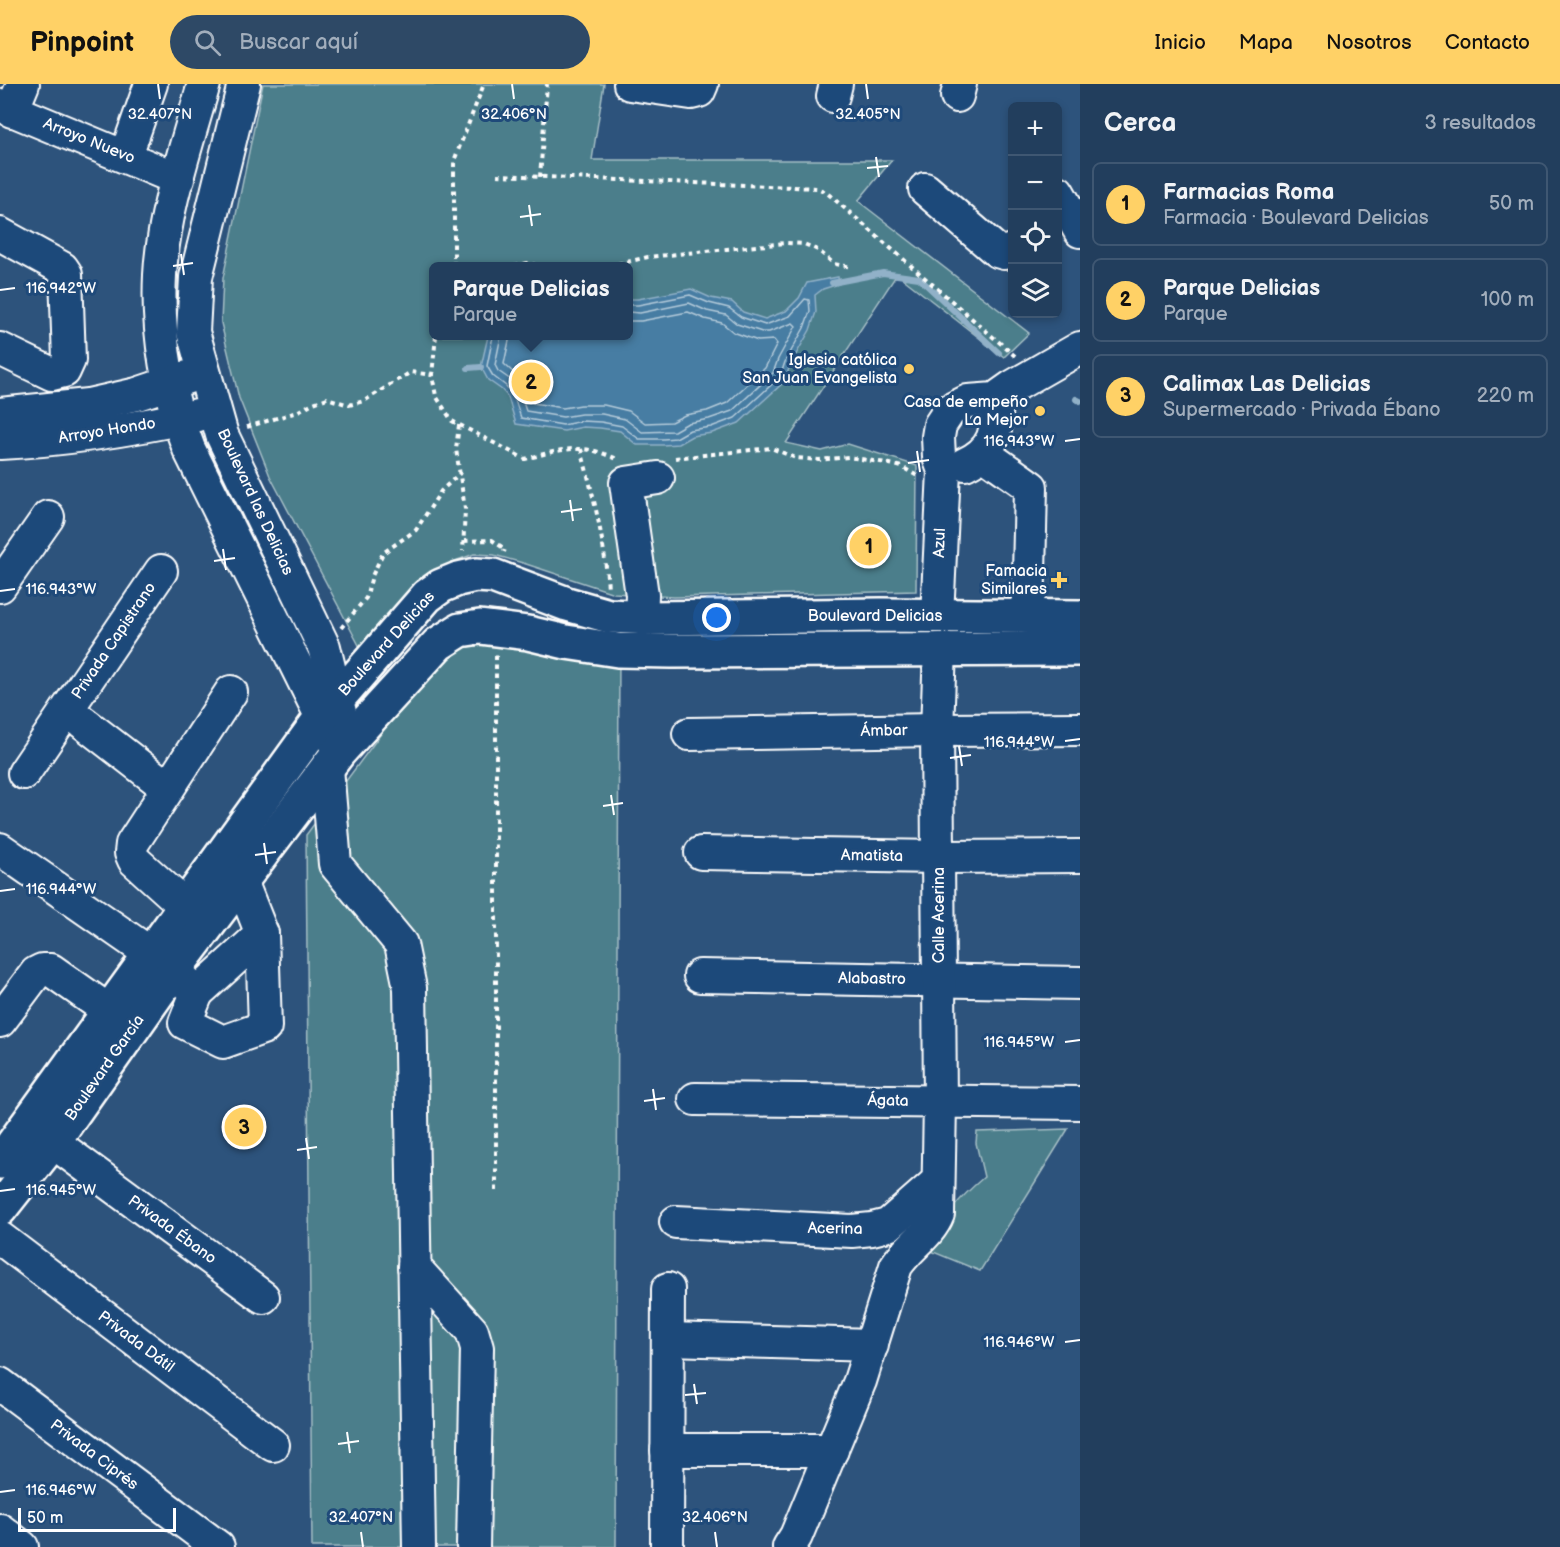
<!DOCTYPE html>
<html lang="es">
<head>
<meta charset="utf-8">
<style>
	body { margin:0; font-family:"Balsamiq Sans",sans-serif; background:#2e4966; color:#f1f3f6 }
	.controls { position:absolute; right:18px; top:18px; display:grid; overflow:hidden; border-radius:9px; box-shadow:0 3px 9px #0003 }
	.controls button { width:54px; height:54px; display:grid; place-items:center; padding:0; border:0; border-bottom:2px solid #3f5772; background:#223e5d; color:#f1f3f6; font:30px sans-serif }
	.scale { position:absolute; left:18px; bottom:15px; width:158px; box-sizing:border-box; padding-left:6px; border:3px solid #fff; border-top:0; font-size:16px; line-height:21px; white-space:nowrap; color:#fff; -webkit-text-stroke:4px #1f4a7a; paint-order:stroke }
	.you { position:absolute; left:717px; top:534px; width:21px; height:21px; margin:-15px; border:4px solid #fff; border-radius:50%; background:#1a73e8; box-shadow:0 0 0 9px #1a73e833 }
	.badge { display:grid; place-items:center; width:39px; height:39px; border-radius:50%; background:#ffd166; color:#111; font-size:20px; font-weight:700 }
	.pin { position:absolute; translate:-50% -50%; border:3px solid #fff; box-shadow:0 2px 6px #0006 }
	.popup { position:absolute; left:429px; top:178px; width:204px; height:78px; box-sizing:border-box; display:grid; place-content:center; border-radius:9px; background:#223e5d; filter:drop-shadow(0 2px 4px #0005); font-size:20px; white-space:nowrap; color:#a2aebc }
	.popup b { font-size:22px; color:#f1f3f6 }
	.popup::after { content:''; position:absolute; left:50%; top:100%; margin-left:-12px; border:12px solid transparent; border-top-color:#223e5d }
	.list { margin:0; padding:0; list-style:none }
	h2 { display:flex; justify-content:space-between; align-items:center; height:78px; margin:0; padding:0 24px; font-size:26px }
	h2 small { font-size:20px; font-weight:400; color:#a2aebc }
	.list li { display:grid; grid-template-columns:39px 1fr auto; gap:18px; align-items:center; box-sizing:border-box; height:84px; margin:0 12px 12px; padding:0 12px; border:2px solid #3f5772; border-radius:9px }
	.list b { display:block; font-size:22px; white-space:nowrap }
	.list p { margin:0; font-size:20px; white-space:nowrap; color:#a2aebc }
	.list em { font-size:20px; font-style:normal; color:#a2aebc }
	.icon { flex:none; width:33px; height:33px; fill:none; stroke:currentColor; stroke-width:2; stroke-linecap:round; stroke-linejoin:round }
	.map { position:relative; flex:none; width:1080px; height:1463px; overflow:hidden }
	header { display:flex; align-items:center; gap:36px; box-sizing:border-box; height:84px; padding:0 30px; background:#ffd166; color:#111 }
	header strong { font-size:28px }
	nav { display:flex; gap:33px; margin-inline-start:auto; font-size:21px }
	.search { width:420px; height:54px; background:#2e4966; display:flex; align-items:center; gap:15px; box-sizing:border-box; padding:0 21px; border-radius:33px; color:#a2aebc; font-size:22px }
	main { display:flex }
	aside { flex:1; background:#223e5d }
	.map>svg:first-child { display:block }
</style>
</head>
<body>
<header>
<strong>Pinpoint</strong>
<div class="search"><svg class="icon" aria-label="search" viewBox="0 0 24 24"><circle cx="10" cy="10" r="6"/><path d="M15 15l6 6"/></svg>Buscar aquí</div>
<nav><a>Inicio</a><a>Mapa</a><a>Nosotros</a><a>Contacto</a></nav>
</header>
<main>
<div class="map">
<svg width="1080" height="1463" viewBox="0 0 1080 1463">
	<rect width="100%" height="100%" fill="#2d537c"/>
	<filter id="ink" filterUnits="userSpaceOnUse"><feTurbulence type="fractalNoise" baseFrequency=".0167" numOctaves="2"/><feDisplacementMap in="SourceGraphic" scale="12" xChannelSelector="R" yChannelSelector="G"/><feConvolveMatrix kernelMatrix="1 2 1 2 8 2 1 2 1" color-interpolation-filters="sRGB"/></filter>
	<g filter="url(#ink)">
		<!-- green -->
		<g fill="#4b7e8b" stroke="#a5bec5" stroke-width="1.5" fill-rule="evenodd">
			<path d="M263,0h341l-12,76h300l-34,41 171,132 -25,24 -107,-83 -111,169 36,8 26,-7 69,22 -1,125 -242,6 -60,-4 -91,-30 -29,-8 -20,-1 -19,7 -30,21 -63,69 -92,-175 -31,-78 -18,-75 2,-45zM434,182h194v70h-194z"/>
			<path d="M460,543l159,14 -3,906h-304l-6,-712z"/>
			<path d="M1068,1045l-88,142 -54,-22c19,-33 30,-48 58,-72l-8,-34 1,-11z"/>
		</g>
		<!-- water -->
		<path fill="#477da3" stroke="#91b1c8" stroke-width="1.5" d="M838,193l1,7 -16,5 -8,6 1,17 -6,18 -20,35 -5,16 -46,42 -27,10 -20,3 -14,8 -15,1h-26l-17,-14 -20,-3 -17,-1 -19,4 -48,-7 -8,-27 -6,-7 -14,-10 -7,-13 7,-31h140l1,-37h9l53,-10 20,9 21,4 11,10 22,7 21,-8 13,-13 8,-15z"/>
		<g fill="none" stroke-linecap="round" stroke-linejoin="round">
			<!-- shore -->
			<g stroke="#b5cbda" stroke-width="1.5">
				<path d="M493,252l-6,30 6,10 13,10 7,8 8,24 42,7 19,-4 19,1 21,4 17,13h24l13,-1 14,-8 21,-3 24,-9 45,-41 5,-15 19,-34 6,-17 -1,-11 -4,-1 -15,17 -25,9 -24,-8 -12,-9 -20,-5 -19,-8 -52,10h-10"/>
				<path d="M501,252l-6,29 3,6 13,9 8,10 7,21 37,6 18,-3h21l23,5 17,13 32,-1 14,-8 21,-4 23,-8 41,-38 5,-14 18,-33 -3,-3 -24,9h-7l-25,-8 -11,-9 -19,-4 -18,-8 -49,10 -12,-1"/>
				<path d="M510,252l-6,28 22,20 7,19 30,5 18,-3h23l25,6 16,12 26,-1 14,-7 22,-4 20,-8 38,-35 12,-24 -3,-4 -16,1 -25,-9 -11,-9 -17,-4 -17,-7 -47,9h-13"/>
			</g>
			<!-- stream -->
			<g stroke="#91b1c8" stroke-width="6">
				<path d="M832,199l51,-10 36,5 80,75"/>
				<path d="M468,284l13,-1"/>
				<path d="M1076,315l4,2"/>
			</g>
			<defs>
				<g id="minor">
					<path d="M204,0c-17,60 -41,129 -44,191 -3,59 8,120 29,174l150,303"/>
					<path d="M244,0l-48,193 -3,55 29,103 102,212 18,74"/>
					<path d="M630,0l61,9 8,-2 3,-7"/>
					<path d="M833,12l3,-12"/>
					<path d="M957,12l3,-12"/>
					<path d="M0,21l178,74"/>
					<path d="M12,27l11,-27"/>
					<path d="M126,71l25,-71"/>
					<path d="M925,105l72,62 7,2 8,-3"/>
					<path d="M1058,108l22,39"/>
					<path d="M0,150l62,34 4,6 3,86 -5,11 -12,3 -52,-25"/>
					<path d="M0,330l88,-9 49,-11 51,-17"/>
					<path d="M0,359c66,-3 133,-14 198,-28"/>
					<path d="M983,369l48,34 -3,130"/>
					<path d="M965,380c30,-14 34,-34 30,-65"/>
					<path d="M0,502l48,-69"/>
					<path d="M937,532l7,-145 -5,-14 -1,-20 2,-12 10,-15 18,-9 27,-2 17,-12 68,-39"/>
					<path d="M641,534l1,-23 -16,-112 32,-5"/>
					<path d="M67,626l101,78"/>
					<path d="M689,650l248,-4 143,-1"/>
					<path d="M327,684l8,96 66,80 9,44 9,559"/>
					<path d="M24,689l137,-202"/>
					<path d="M0,765l174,121 23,23 -12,30 38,19 42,-15 -3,-93 -21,-53"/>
					<path d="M701,769l238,4 141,-1"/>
					<path d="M185,822l-51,-46 -3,-7 1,-9 99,-152"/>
					<path d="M700,892l380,7"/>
					<path d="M197,909l65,-59"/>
					<path d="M0,937l36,-48 6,-3h9l58,41"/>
					<path d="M695,1015l385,4"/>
					<path d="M53,1058l210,155"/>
					<path d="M676,1138l176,9 20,-2 16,-4 50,-44"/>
					<path d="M0,1154l273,207"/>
					<path d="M414,1183l58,64 5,17 -4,199"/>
					<path d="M669,1255l203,6"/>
					<path d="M0,1300l218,163"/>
					<path d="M667,1366h165"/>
					<path d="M0,1446l22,17"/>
					<path d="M667,1463l1,-258"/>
					<path d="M789,1463l7,-11 64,-155 36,-115c12,-19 34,-31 42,-52l2,-112 -3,-372 3,-81"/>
				</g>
				<g id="major">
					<path d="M0,1078l321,-444 106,-122 14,-10 17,-7 18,-4 17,1 74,28 42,12 41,2 231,-3 199,2"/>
					<path d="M0,1125l53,-67 121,-172 165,-218 99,-108 22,-14 20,-3 48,6 38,9 52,8 53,1 409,-2"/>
				</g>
			</defs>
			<!-- minor casing -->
			<use href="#minor" stroke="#fff" stroke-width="36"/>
			<!-- major casing -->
			<use href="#major" stroke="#fff" stroke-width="38"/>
			<!-- path -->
			<g stroke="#fff" stroke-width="4" stroke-dasharray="4.5 4.5" stroke-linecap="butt">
				<path d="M497,91l320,13 9,4 189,164"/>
				<path d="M540,93l7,-93"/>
				<path d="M454,182v-105l30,-77"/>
				<path d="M515,182l13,-3 11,3"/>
				<path d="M609,182l39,-9 138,-14 18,1 14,6 16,14 18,3"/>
				<path d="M436,252l-4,39 4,21 16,25 73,38c24,-6 45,-14 70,-8 7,2 15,5 22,8"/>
				<path d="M459,341l-3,24 9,60 -2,42"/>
				<path d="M247,343l50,-15 14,-8 16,-6 22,7 15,-4 47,-29 21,3"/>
				<path d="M581,365c12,46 24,93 27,140"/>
				<path d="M675,374l96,-10 25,10 23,2 29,-3 38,6 16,4 17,10"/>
				<path d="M464,457l28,-1 13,9 -1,3"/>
				<path d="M341,544l25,-30 6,-22 11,-23 33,-23 25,-39 19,-18"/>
				<path d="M496,1107v-536"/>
			</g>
			<!-- minor -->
			<use href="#minor" stroke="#1f4a7a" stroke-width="32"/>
			<!-- major -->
			<use href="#major" stroke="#1f4a7a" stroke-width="33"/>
		</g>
	</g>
	<!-- ticks -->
	<path fill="none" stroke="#fff" stroke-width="2" d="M158,0l2,15M512,0l2,15M866,0l2,15M876,73l3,20M867,84l21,-2M529,121l3,21M520,133l21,-3M181,170l3,21M173,182l20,-3M0,206l15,-2M1065,357l15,-2M917,367l3,21M908,379l21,-3M570,416l3,21M561,428l21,-3M223,465l3,21M214,477l21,-3M0,507l15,-2M1065,657l15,-2M959,662l3,20M950,674l21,-3M611,711l3,20M603,722l20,-3M264,759l3,21M255,771l21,-3M0,807l15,-2M1065,958l15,-2M653,1005l3,21M644,1017l21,-3M306,1054l3,21M297,1066l20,-3M0,1107l15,-2M1065,1258l15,-2M694,1300l3,20M685,1311l21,-2M347,1348l3,21M338,1360l21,-3M0,1408l15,-2M361,1448l2,15M715,1448l2,15"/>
	<!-- markers -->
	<g fill="#ffd166" stroke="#1f4a7a" stroke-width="2">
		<circle cx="909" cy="285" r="6"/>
		<circle cx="1040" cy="327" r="6"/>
		<path d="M1056 487h6v6h6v6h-6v6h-6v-6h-6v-6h6z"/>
	</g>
	<g text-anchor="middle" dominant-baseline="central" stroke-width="6" stroke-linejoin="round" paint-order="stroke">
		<!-- street labels -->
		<g font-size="16" fill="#fff" stroke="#1f4a7a">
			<text transform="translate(89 57) rotate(22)">Arroyo Nuevo</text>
			<text transform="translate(107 347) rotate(-9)">Arroyo Hondo</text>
			<text transform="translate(255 418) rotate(65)">Boulevard las Delicias</text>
			<text transform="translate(940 459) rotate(-88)">Azul</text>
			<text x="875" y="532">Boulevard Delicias</text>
			<text transform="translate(114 557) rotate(-56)">Privada Capistrano</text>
			<text transform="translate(387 560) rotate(-48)">Boulevard Delicias</text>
			<text transform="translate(884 647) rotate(-1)">Ámbar</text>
			<text transform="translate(872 772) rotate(1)">Amatista</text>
			<text transform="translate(939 831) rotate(-90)">Calle Acerina</text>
			<text transform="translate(872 895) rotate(1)">Alabastro</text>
			<text transform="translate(105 984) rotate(-55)">Boulevard García</text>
			<text transform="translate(888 1017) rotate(1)">Ágata</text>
			<text transform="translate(835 1145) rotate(1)">Acerina</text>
			<text transform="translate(172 1146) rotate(36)">Privada Ébano</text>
			<text transform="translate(136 1258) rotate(37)">Privada Dátil</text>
			<text transform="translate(94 1371) rotate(37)">Privada Ciprés</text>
		</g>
		<!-- poi labels -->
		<g font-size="16" fill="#fff" stroke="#1f4a7a" text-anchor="end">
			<text x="897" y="276">Iglesia católica<tspan x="897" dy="18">San Juan Evangelista</tspan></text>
			<text x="1028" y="318">Casa de empeño<tspan x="1028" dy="18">La Mejor</tspan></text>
			<text x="1047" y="487">Famacia<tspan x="1047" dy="18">Similares</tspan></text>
		</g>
	</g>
	<g font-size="15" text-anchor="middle" fill="#fff" stroke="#1f4a7a" stroke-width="6" stroke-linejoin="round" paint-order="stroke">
		<text x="160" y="35">32.407°N</text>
		<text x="514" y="35">32.406°N</text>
		<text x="868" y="35">32.405°N</text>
		<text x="61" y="209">116.942°W</text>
		<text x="1019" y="362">116.943°W</text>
		<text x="61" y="510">116.943°W</text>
		<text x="1019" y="663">116.944°W</text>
		<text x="61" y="810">116.944°W</text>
		<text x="1019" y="963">116.945°W</text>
		<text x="61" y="1111">116.945°W</text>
		<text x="1019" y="1263">116.946°W</text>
		<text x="61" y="1411">116.946°W</text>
		<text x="361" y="1438">32.407°N</text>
		<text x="715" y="1438">32.406°N</text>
	</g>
</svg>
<div class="controls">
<button>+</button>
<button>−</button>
<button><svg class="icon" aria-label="locate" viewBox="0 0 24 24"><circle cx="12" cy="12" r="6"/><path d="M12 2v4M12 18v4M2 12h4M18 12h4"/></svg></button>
<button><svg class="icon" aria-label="layers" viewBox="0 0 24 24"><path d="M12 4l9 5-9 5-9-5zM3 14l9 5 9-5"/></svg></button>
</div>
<div class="scale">50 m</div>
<div class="you"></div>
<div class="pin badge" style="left:869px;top:462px">1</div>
<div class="pin badge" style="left:531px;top:298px">2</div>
<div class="popup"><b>Parque Delicias</b>Parque</div>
<div class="pin badge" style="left:244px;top:1043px">3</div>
</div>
<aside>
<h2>Cerca<small>3 resultados</small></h2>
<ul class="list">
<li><span class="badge">1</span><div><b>Farmacias Roma</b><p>Farmacia · Boulevard Delicias</p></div><em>50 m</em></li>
<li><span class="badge">2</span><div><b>Parque Delicias</b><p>Parque</p></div><em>100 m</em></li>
<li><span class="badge">3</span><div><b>Calimax Las Delicias</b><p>Supermercado · Privada Ébano</p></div><em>220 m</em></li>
</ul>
</aside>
</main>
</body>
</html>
